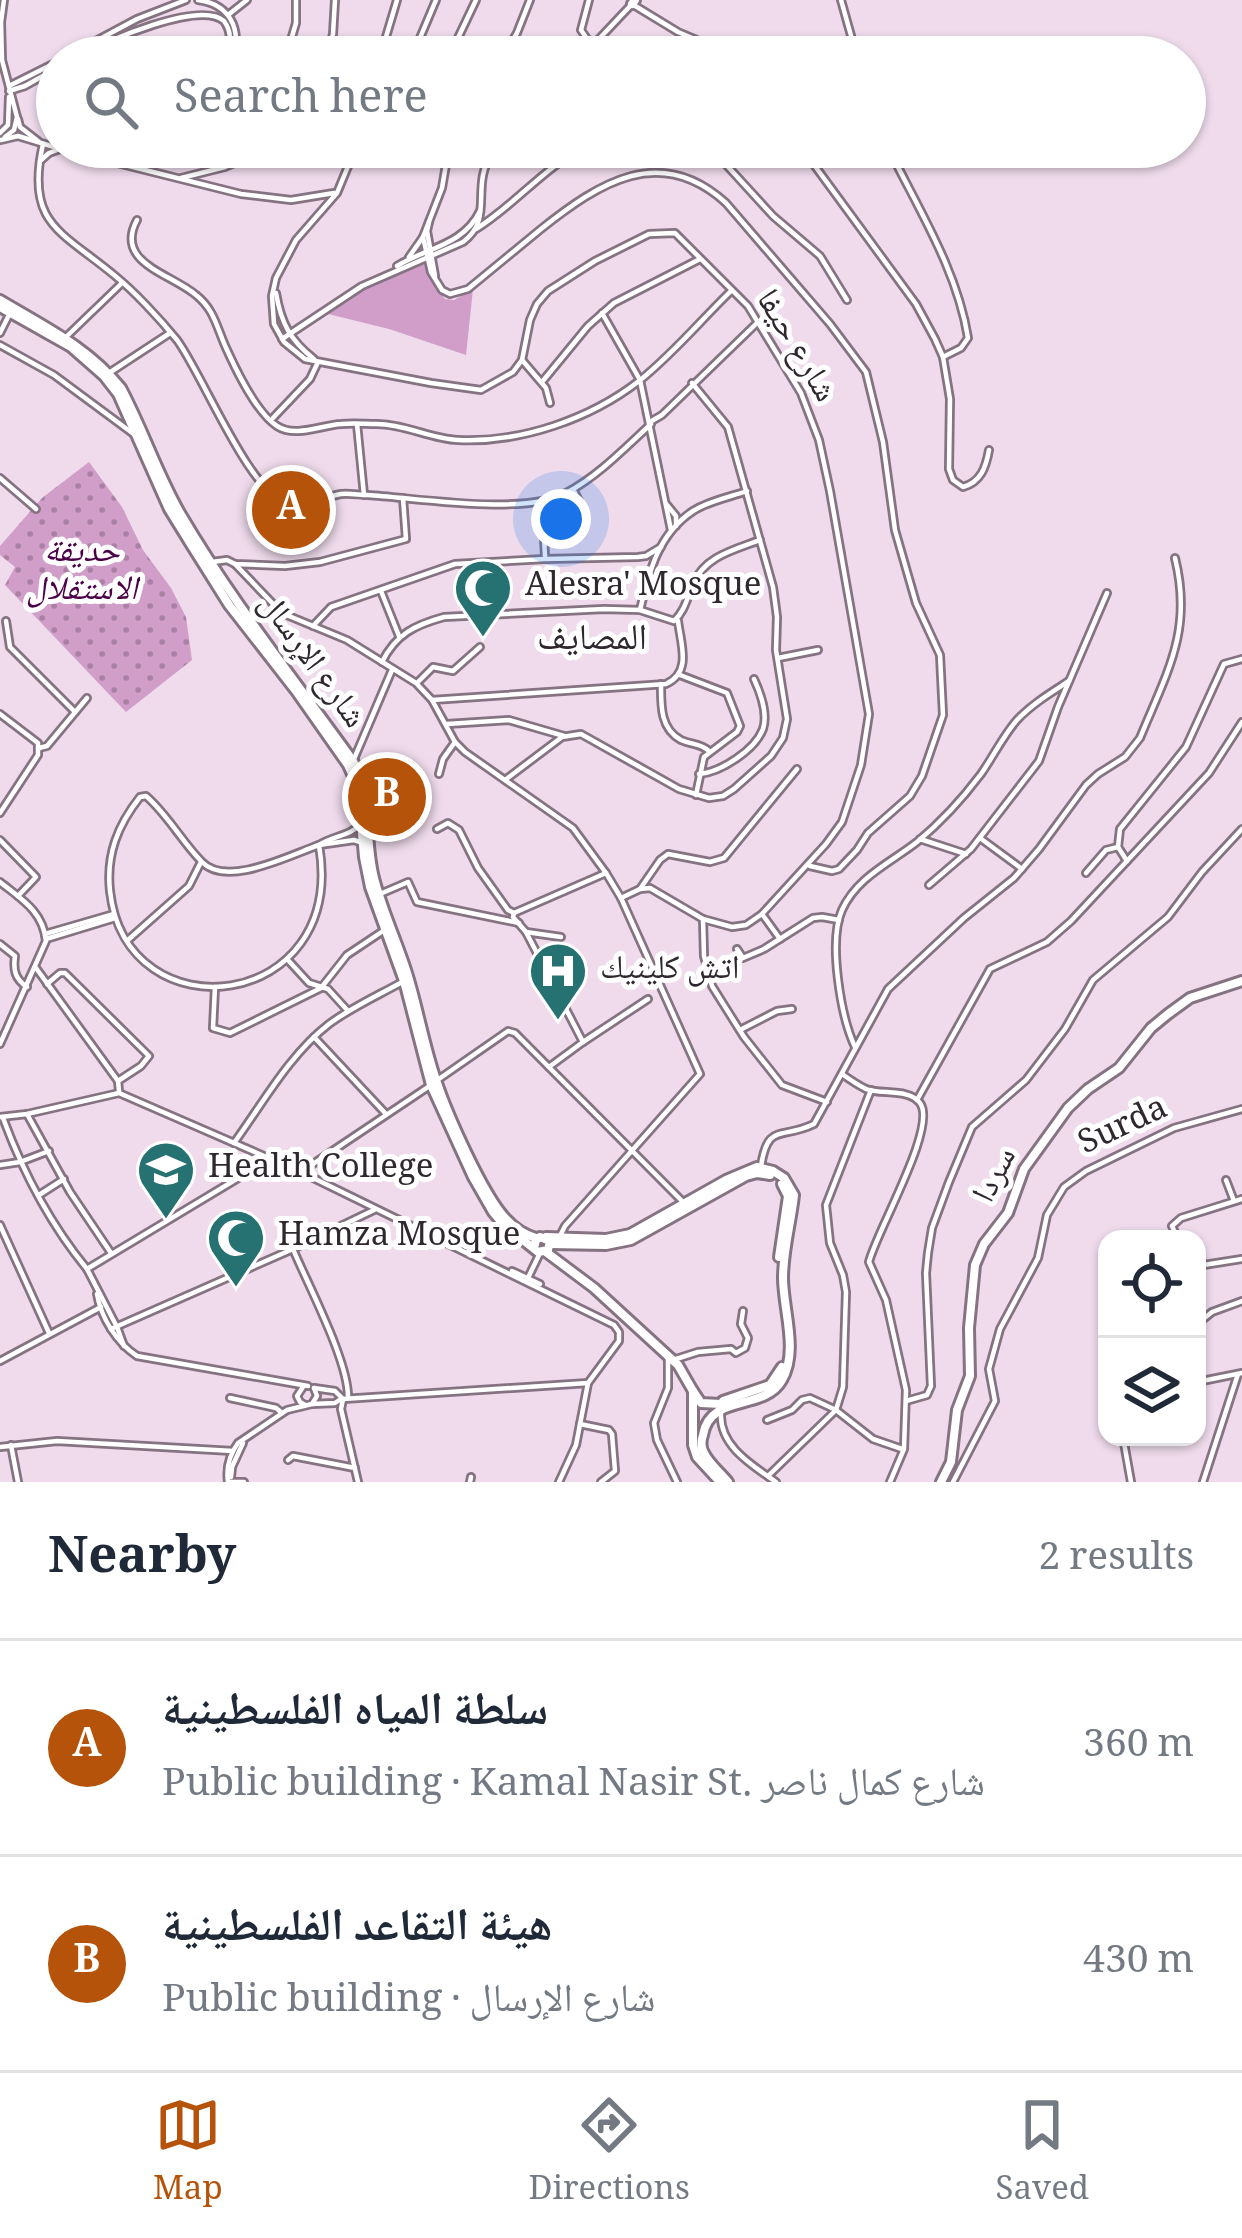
<!DOCTYPE html>
<html lang="en">
<head>
<meta charset="utf-8">
<style>
	body { margin:0; font-family:Georgia,"Noto Naskh Arabic",serif; background:#f6f6f7; color:#1f2937 }
	.controls { position:absolute; right:36px; bottom:36px; display:grid; overflow:hidden; border-radius:24px; box-shadow:0 3px 9px #0004 }
	.controls button { width:108px; height:108px; display:grid; place-items:center; padding:0; border:0; border-bottom:3px solid #e0e1e3; background:#fff; color:#1f2937; font:60px sans-serif }
	.you { position:absolute; left:561px; top:519px; width:42px; height:42px; margin:-30px; border:9px solid #fff; border-radius:50%; background:#1a73e8; box-shadow:0 0 0 18px #1a73e833 }
	.badge { display:grid; place-items:center; width:78px; height:78px; border-radius:50%; background:#b45309; color:#fff; font-size:39px; font-weight:700 }
	.pin { position:absolute; translate:-50% -50%; border:6px solid #fff; box-shadow:0 3px 12px #0006 }
	.list { margin:0; padding:0; list-style:none }
	h2 { display:flex; justify-content:space-between; align-items:center; height:156px; margin:0; padding:0 48px; font-size:51px }
	h2 small { font-size:39px; font-weight:400; color:#747a83 }
	.list li { display:grid; grid-template-columns:78px 1fr auto; gap:36px; align-items:center; box-sizing:border-box; height:216px; padding:0 48px; border-top:3px solid #e0e1e3 }
	.list b { display:block; font-size:45px; white-space:nowrap }
	.list p { margin:0; font-size:39px; white-space:nowrap; color:#747a83 }
	.list em { font-size:39px; font-style:normal; color:#747a83 }
	.icon { flex:none; width:66px; height:66px; fill:none; stroke:currentColor; stroke-width:2; stroke-linecap:round; stroke-linejoin:round }
	.map { position:relative; flex:none; width:1242px; height:1482px; overflow:hidden }
	.search { position:absolute; background:#fff; box-shadow:0 3px 9px #0004; left:36px; right:36px; top:36px; height:132px; display:flex; align-items:center; gap:30px; box-sizing:border-box; padding:0 42px; border-radius:66px; color:#747a83; font-size:45px }
	.sheet { height:588px; background:#fff }
	nav { display:flex; justify-content:space-around; align-items:center; box-sizing:border-box; height:168px; border-top:3px solid #e0e1e3; background:#fff; font-size:33px; color:#747a83 }
	nav a { display:grid; justify-items:center; gap:6px }
	nav .on { color:#b45309 }
	.map>svg:first-child { display:block }
</style>
</head>
<body>
<div class="map">
<svg width="1242" height="1482" viewBox="0 0 1242 1482">
	<defs>
		<pattern id="garden-dots" width="8" height="8" patternUnits="userSpaceOnUse" patternTransform="scale(3)"><rect width="8" height="8" fill="#d19eca"/><path d="M2 2h.1M6 6h.1" fill="none" stroke="#aa81a4" stroke-width="1.8" stroke-linecap="round"/></pattern>
	</defs>
	<rect width="100%" height="100%" fill="#efdbec"/>
	<!-- green -->
	<path fill="#d19eca" d="M414,262l14,4 1,12 16,21 9,1 19,-11 -7,66 -77,-26 -69,-17 32,-21z"/>
	<!-- garden -->
	<path fill="url(#garden-dots)" d="M89,462l33,45 21,43 28,38 15,29 6,43 -66,52 -121,-127 10,-18 -15,-12v-9l42,-48z"/>
	<g fill="none" stroke-linecap="round" stroke-linejoin="round">
		<defs>
			<g id="street">
				<path d="M4,0l-3,22 1,38 15,57 -3,13 -9,7"/>
				<path d="M198,0c31,4 44,28 35,57"/>
				<path d="M589,0l-8,30 11,16"/>
				<path d="M841,0l16,57"/>
				<path d="M228,15l19,-15"/>
				<path d="M66,57l71,-38 49,-19"/>
				<path d="M77,57c30,-16 122,-57 147,-36 8,11 7,24 1,36"/>
				<path d="M286,57l10,-34v-23"/>
				<path d="M327,57l6,-23 2,-34"/>
				<path d="M380,57l17,-57"/>
				<path d="M412,57l24,-57"/>
				<path d="M449,57l27,-57"/>
				<path d="M503,57l14,-24 13,-33"/>
				<path d="M582,57l50,-53 46,28 33,14 16,11"/>
				<path d="M9,86l48,-24"/>
				<path d="M9,91l16,-5 32,-18"/>
				<path d="M18,119l2,8 18,14"/>
				<path d="M0,133l8,-8 1,-28"/>
				<path d="M1,140l17,-4 43,13 180,45 50,6 43,-7"/>
				<path d="M43,144c-18,80 18,87 71,131 20,16 46,44 63,65 26,35 72,153 111,164 20,5 34,-7 53,-10 8,-1 19,1 27,1 49,3 156,21 198,-2 31,-16 59,-45 85,-69"/>
				<path d="M236,147l7,12"/>
				<path d="M356,147l-19,46 -41,47 -20,38 -4,18 2,28 10,18 21,17 126,24 50,7 32,-18 9,-12 8,-40 7,-16 11,-13 47,-30 54,-27 26,-1 73,73 53,87 18,47 11,51 39,223 -8,51 -19,57 -16,22 -64,70 -16,11 -14,2 -29,-8 -53,-31 -10,1 -19,9"/>
				<path d="M449,147l-7,41 -19,49 8,35 11,18 8,4 18,-5c24,-20 49,-40 73,-60 58,-46 119,-86 185,-26l104,121 36,48 17,70 12,88 21,73 24,52 3,60 -21,61 -12,20 -42,37 -11,17 -18,19 -7,2 -22,-5"/>
				<path d="M701,147l19,11 53,58 47,40 27,44"/>
				<path d="M801,147l115,157 19,35 8,18 7,42 -1,70 4,11 10,7c18,-5 23,-20 26,-37"/>
				<path d="M888,147c30,62 69,122 80,191l-7,10 -18,9"/>
				<path d="M40,161l9,-8 11,-4"/>
				<path d="M181,178l44,-11 47,-20"/>
				<path d="M137,220c-23,43 33,53 59,75 19,15 21,34 31,55 10,22 30,63 50,76 18,12 45,-1 64,-2 12,-1 24,0 36,0 28,0 54,15 81,16 63,3 132,-21 181,-59 33,-26 62,-61 92,-90"/>
				<path d="M429,222l-2,9 8,45"/>
				<path d="M476,229c39,-24 68,-62 109,-82"/>
				<path d="M409,257l14,-20"/>
				<path d="M397,266c29,-18 67,-21 83,-55"/>
				<path d="M276,293c5,30 14,47 38,66"/>
				<path d="M602,313l38,67 31,150"/>
				<path d="M0,333l11,-22"/>
				<path d="M66,337l56,-54"/>
				<path d="M282,339l80,-53 101,-44c25,-19 15,-41 20,-67 2,-11 7,-19 14,-28"/>
				<path d="M0,345l54,30 81,60"/>
				<path d="M522,360l24,28 4,15"/>
				<path d="M109,373l61,-40"/>
				<path d="M542,382l46,-56 26,-23 86,-44"/>
				<path d="M273,418l37,-39 8,-17"/>
				<path d="M650,422l12,-7 96,-93"/>
				<path d="M357,424l7,71"/>
				<path d="M0,478l36,31"/>
				<path d="M542,502l3,54"/>
				<path d="M667,505l9,11v10"/>
				<path d="M542,514l18,-9 17,1 2,-5 -5,-10"/>
				<path d="M212,562l15,-2 8,4 50,2 35,-4 86,-23 -3,-41"/>
				<path d="M235,564l40,42 14,10 58,24 69,43 16,17 23,42 10,10 108,76 33,45 15,25 79,176 -135,152 -5,10"/>
				<path d="M381,591l18,45"/>
				<path d="M640,610c9,-38 18,-76 53,-99 15,-10 37,-14 54,-20"/>
				<path d="M6,621l4,26 65,65"/>
				<path d="M313,626l18,-19 124,-43 90,-5 93,-2 8,-1 15,-9"/>
				<path d="M778,658l40,-8"/>
				<path d="M382,662c14,-28 33,-37 62,-45l160,-8 36,1 34,11c11,-10 13,-23 19,-37 12,-28 41,-34 67,-44"/>
				<path d="M680,675l47,18 13,33 -3,6 -33,25 -8,38"/>
				<path d="M418,682l15,-15 20,4 27,-24"/>
				<path d="M661,684c0,21 -1,45 20,56 11,5 19,3 28,11"/>
				<path d="M432,700l234,-16c26,-12 15,-39 12,-63"/>
				<path d="M0,714l38,29v12l-38,58"/>
				<path d="M447,724l62,-4 55,16"/>
				<path d="M39,748l8,-2 40,-48"/>
				<path d="M354,759l38,-89"/>
				<path d="M439,774l4,-15 12,-17"/>
				<path d="M699,774c22,-2 56,-24 64,-45 5,-15 -3,-37 -9,-50"/>
				<path d="M505,780l57,-43 19,-3 98,55 30,9 14,-2 11,-7 37,-33 12,-18 4,-19 -11,-69 1,-33 -4,-30 -45,-160 -36,-44"/>
				<path d="M146,796c22,19 36,46 56,66 25,26 88,-7 117,-17 29,167 -193,192 -209,46 -4,-37 8,-66 30,-94z"/>
				<path d="M437,829l11,-6 11,7 19,38 30,42 6,3 -1,4 13,15 57,110 -34,25"/>
				<path d="M980,838l42,31"/>
				<path d="M920,839l46,15"/>
				<path d="M0,840l36,37 -18,19"/>
				<path d="M319,845c14,-9 31,-9 42,-21"/>
				<path d="M319,845l35,-5 6,2"/>
				<path d="M1127,861l-9,-14 2,-18 66,-82 38,-83 18,-5"/>
				<path d="M1086,873l20,-23 12,-3"/>
				<path d="M0,882c21,17 43,29 46,59l-46,103"/>
				<path d="M929,885l42,-36 68,-88 19,-54 49,-114"/>
				<path d="M640,889l20,-29 8,-6 42,8 14,-4 73,-89"/>
				<path d="M380,894l28,-12 9,20 102,21"/>
				<path d="M514,913l92,-40"/>
				<path d="M762,914l18,25"/>
				<path d="M703,919l1,37 8,30 32,51 38,48 45,17"/>
				<path d="M526,932l35,5"/>
				<path d="M45,934l69,-20"/>
				<path d="M46,939l69,-21"/>
				<path d="M128,940l61,-54 12,-24"/>
				<path d="M0,944l15,12c-2,14 0,23 12,31"/>
				<path d="M737,949l6,9 21,-9 49,-31 9,-1 17,3"/>
				<path d="M287,959l22,24 19,6 20,22"/>
				<path d="M36,968l82,113 1,10"/>
				<path d="M47,984l13,-11h5l84,83 -8,10 -23,15"/>
				<path d="M215,987l-2,41 17,5 91,-45 26,-33 36,-24"/>
				<path d="M740,1030l37,-19 15,-2"/>
				<path d="M314,1037l72,77"/>
				<path d="M583,1042l65,-43"/>
				<path d="M855,1047c-14,-30 -27,-105 -13,-137 15,-33 48,-47 75,-68 23,-19 46,-44 64,-68 12,-17 22,-38 36,-54 15,-16 35,-28 52,-39"/>
				<path d="M842,1074c7,5 16,11 24,15 15,6 43,-1 54,14 18,24 -44,129 -51,159l17,38 20,90 -2,59 -14,33"/>
				<path d="M436,1081l72,-50 7,2 169,170"/>
				<path d="M917,1100l73,-131 57,-27 24,-21 138,-148 33,-51"/>
				<path d="M27,1114l43,78 41,61"/>
				<path d="M0,1117l27,-3 92,-21 182,79 313,153 5,7v9l-31,42 -12,62 -17,37"/>
				<path d="M3,1118c20,54 47,106 84,151"/>
				<path d="M234,1143c29,-40 55,-88 95,-119 23,-17 50,-29 75,-43"/>
				<path d="M0,1165l20,-3 29,-11"/>
				<path d="M761,1166c7,-44 20,-26 53,-42l74,-135 76,-71 50,-40 25,-29 47,-64 12,-11 27,-17 15,-19c27,-66 53,-107 35,-180"/>
				<path d="M301,1172l130,-87"/>
				<path d="M1226,1180l8,21"/>
				<path d="M39,1195l25,-16"/>
				<path d="M0,1225l49,108"/>
				<path d="M1178,1239l-6,-13 9,-8 61,-19"/>
				<path d="M293,1249c15,36 56,113 55,149"/>
				<path d="M1197,1266l45,-7"/>
				<path d="M512,1271l28,13"/>
				<path d="M527,1280l13,-27"/>
				<path d="M97,1294c4,24 20,49 40,62l171,30"/>
				<path d="M1197,1324l15,-12 30,-11"/>
				<path d="M111,1329l182,-80 81,-39"/>
				<path d="M124,1346l-7,-19 -30,-58 183,-110"/>
				<path d="M668,1355v33l-14,35 3,17 20,42"/>
				<path d="M673,1360l25,-8 33,-3 5,4 9,-5 3,-10 -7,-14 2,-13"/>
				<path d="M0,1361l101,-54"/>
				<path d="M1197,1382l45,-9"/>
				<path d="M303,1387l-6,9 3,6 5,3"/>
				<path d="M314,1388l21,3 8,8 245,-16"/>
				<path d="M230,1398l46,10 6,5"/>
				<path d="M343,1399l-2,10 17,73"/>
				<path d="M906,1401l21,-6 4,-9 -5,-113 2,-20 4,-25 17,-46 23,-55 54,-47 39,-51 28,-49 75,-63 34,-45 40,-43"/>
				<path d="M312,1404l23,-1 6,-4"/>
				<path d="M721,1413c-2,33 31,52 55,69"/>
				<path d="M767,1420l25,-10 10,-10 8,-2 26,12 37,29 29,10"/>
				<path d="M580,1424l29,6 3,4 3,37 -14,11"/>
				<path d="M1123,1437l8,45"/>
				<path d="M11,1445l7,37"/>
				<path d="M0,1447l57,-6 176,10"/>
				<path d="M288,1460l5,-4 62,12"/>
				<path d="M768,1476l68,-66 7,-23 3,-95 -3,-17 -13,-32 -4,-38 45,-115"/>
				<path d="M231,1477l1,-10 11,-24"/>
				<path d="M228,1482c-2,-14 2,-28 10,-39l49,-33 25,-6 5,-8 -3,-8"/>
				<path d="M230,1482h14"/>
				<path d="M470,1482l1,-5"/>
				<path d="M953,1482l42,-81 -6,-32 11,-40 38,-71 9,-43 17,-28 22,-16 88,-43 68,-19"/>
				<path d="M1203,1482l35,-108"/>
			</g>
			<g id="secondary">
				<path d="M632,4l3,-4"/>
				<path d="M0,300c45,27 88,47 121,88 22,41 36,85 59,125 51,87 114,166 173,248 19,38 11,78 21,117 8,32 23,63 33,95 11,35 17,72 29,107 11,33 47,115 70,139 8,9 19,16 30,19"/>
				<path d="M0,307l71,40 33,29 14,18 51,115 21,34 39,62 67,86 52,74 10,22 6,70 6,30 34,94 27,104 42,92 20,35 10,12 35,28 10,-2 2,-9 -10,-4 -4,3 -2,8"/>
				<path d="M546,1237l60,2 24,-5 96,-54 31,-13 16,4 11,7 10,17c-3,28 -11,55 -11,83 0,31 16,73 -1,102 -18,32 -72,13 -79,55 -2,6 -2,13 1,18 5,11 17,20 24,29"/>
				<path d="M550,1244l56,1 25,-5 115,-64 11,-3 13,2"/>
				<path d="M546,1252l48,36 84,77 15,26v54l4,12 23,25"/>
				<path d="M779,1257l9,-61 -6,-12"/>
				<path d="M693,1391l8,12 20,1 2,3v-6l47,-16 12,-18"/>
				<path d="M941,1482l10,-20 6,-52 13,-34 -1,-48 6,-63 9,-21 24,-31 16,-44 44,-61 20,-19 31,-21 32,-40 17,-14 22,-16 52,-17"/>
			</g>
		</defs>
		<!-- street casing -->
		<use href="#street" stroke="#857382" stroke-width="10"/>
		<!-- secondary casing -->
		<use href="#secondary" stroke="#857382" stroke-width="14"/>
		<!-- street -->
		<use href="#street" stroke="#fff" stroke-width="4.5"/>
		<!-- secondary -->
		<use href="#secondary" stroke="#fff" stroke-width="8"/>
	</g>
	<!-- icons -->
	<defs>
		<symbol id="mosque-pin" viewBox="-11 -11 22 30"><path d="M0 17L-7.5 6A9.5 9.5 0 1 1 7.5 6Z" fill="#267172" stroke="#fff"/><path d="M3.5-4.9A6 6 0 1 0 3.5 4.9A5 5 0 1 1 3.5-4.9Z" fill="#fff"/></symbol>
		<symbol id="hospital-pin" viewBox="-11 -11 22 30"><path d="M0 17L-7.5 6A9.5 9.5 0 1 1 7.5 6Z" fill="#267172" stroke="#fff"/><path d="M-5-5h3v3.5h4V-5h3V5h-3V1.5h-4V5h-3Z" fill="#fff"/></symbol>
		<symbol id="university-pin" viewBox="-11 -11 22 30"><path d="M0 17L-7.5 6A9.5 9.5 0 1 1 7.5 6Z" fill="#267172" stroke="#fff"/><path d="M0-5L7-2L0 1L-7-2ZM-4 1L0 2.5L4 1V4Q0 6-4 4Z" fill="#fff"/></symbol>
	</defs>
	<g fill-rule="evenodd">
		<use href="#mosque-pin" x="450" y="555" width="66" height="90"/>
		<use href="#hospital-pin" x="525" y="938" width="66" height="90"/>
		<use href="#university-pin" x="133" y="1137" width="66" height="90"/>
		<use href="#mosque-pin" x="203" y="1205" width="66" height="90"/>
	</g>
	<g text-anchor="middle" dominant-baseline="central" stroke-width="10" stroke-linejoin="round" paint-order="stroke">
		<!-- street labels -->
		<g font-size="33" fill="#2f282e" stroke="#fff">
			<text transform="translate(794 347) rotate(59)">شارع حيفا</text>
			<text transform="translate(310 662) rotate(54)">شارع الإرسال</text>
			<text transform="translate(1124 1128) rotate(-25)">Surda</text>
			<text transform="translate(997 1176) rotate(-63)">سردا</text>
		</g>
		<!-- park labels -->
		<g font-size="33" font-style="italic" fill="#4c0048" stroke="#fff">
			<text x="82" y="554">حديقة<tspan x="82" dy="38">الاستقلال</tspan></text>
		</g>
		<!-- poi labels -->
		<g font-size="33" fill="#2f282e" stroke="#fff" text-anchor="start">
			<text x="525" y="588">Alesra' Mosque</text>
			<text x="600" y="971">اتش كلينيك</text>
			<text x="208" y="1170">Health College</text>
			<text x="278" y="1238">Hamza Mosque</text>
		</g>
		<!-- neighbourhood labels -->
		<g font-size="36" fill="#2f282e" stroke="#fff">
			<text x="592" y="641">المصايف</text>
		</g>
	</g>
</svg>
<div class="controls">
<button><svg class="icon" aria-label="locate" viewBox="0 0 24 24"><circle cx="12" cy="12" r="6"/><path d="M12 2v4M12 18v4M2 12h4M18 12h4"/></svg></button>
<button><svg class="icon" aria-label="layers" viewBox="0 0 24 24"><path d="M12 4l9 5-9 5-9-5zM3 14l9 5 9-5"/></svg></button>
</div>
<div class="you"></div>
<div class="pin badge" style="left:291px;top:510px">A</div>
<div class="pin badge" style="left:387px;top:797px">B</div>
<div class="search"><svg class="icon" aria-label="search" viewBox="0 0 24 24"><circle cx="10" cy="10" r="6"/><path d="M15 15l6 6"/></svg>Search here</div>
</div>
<section class="sheet">
<h2>Nearby<small>2 results</small></h2>
<ul class="list">
<li><span class="badge">A</span><div><b>سلطة المياه الفلسطينية</b><p>Public building · Kamal Nasir St. شارع كمال ناصر</p></div><em>360 m</em></li>
<li><span class="badge">B</span><div><b>هيئة التقاعد الفلسطينية</b><p>Public building · شارع الإرسال</p></div><em>430 m</em></li>
</ul>
</section>
<nav>
<a class="on"><svg class="icon" aria-label="map" viewBox="0 0 24 24"><path d="M3 6l6-2 6 2 6-2v14l-6 2-6-2-6 2zM9 4v14M15 6v14"/></svg>Map</a>
<a><svg class="icon" aria-label="directions" viewBox="0 0 24 24"><path d="M12 3l9 9-9 9-9-9zM9 14v-3h6M13 9l2 2-2 2"/></svg>Directions</a>
<a><svg class="icon" aria-label="saved" viewBox="0 0 24 24"><path d="M7 4h10v16l-5-4-5 4z"/></svg>Saved</a>
</nav>
</body>
</html>
